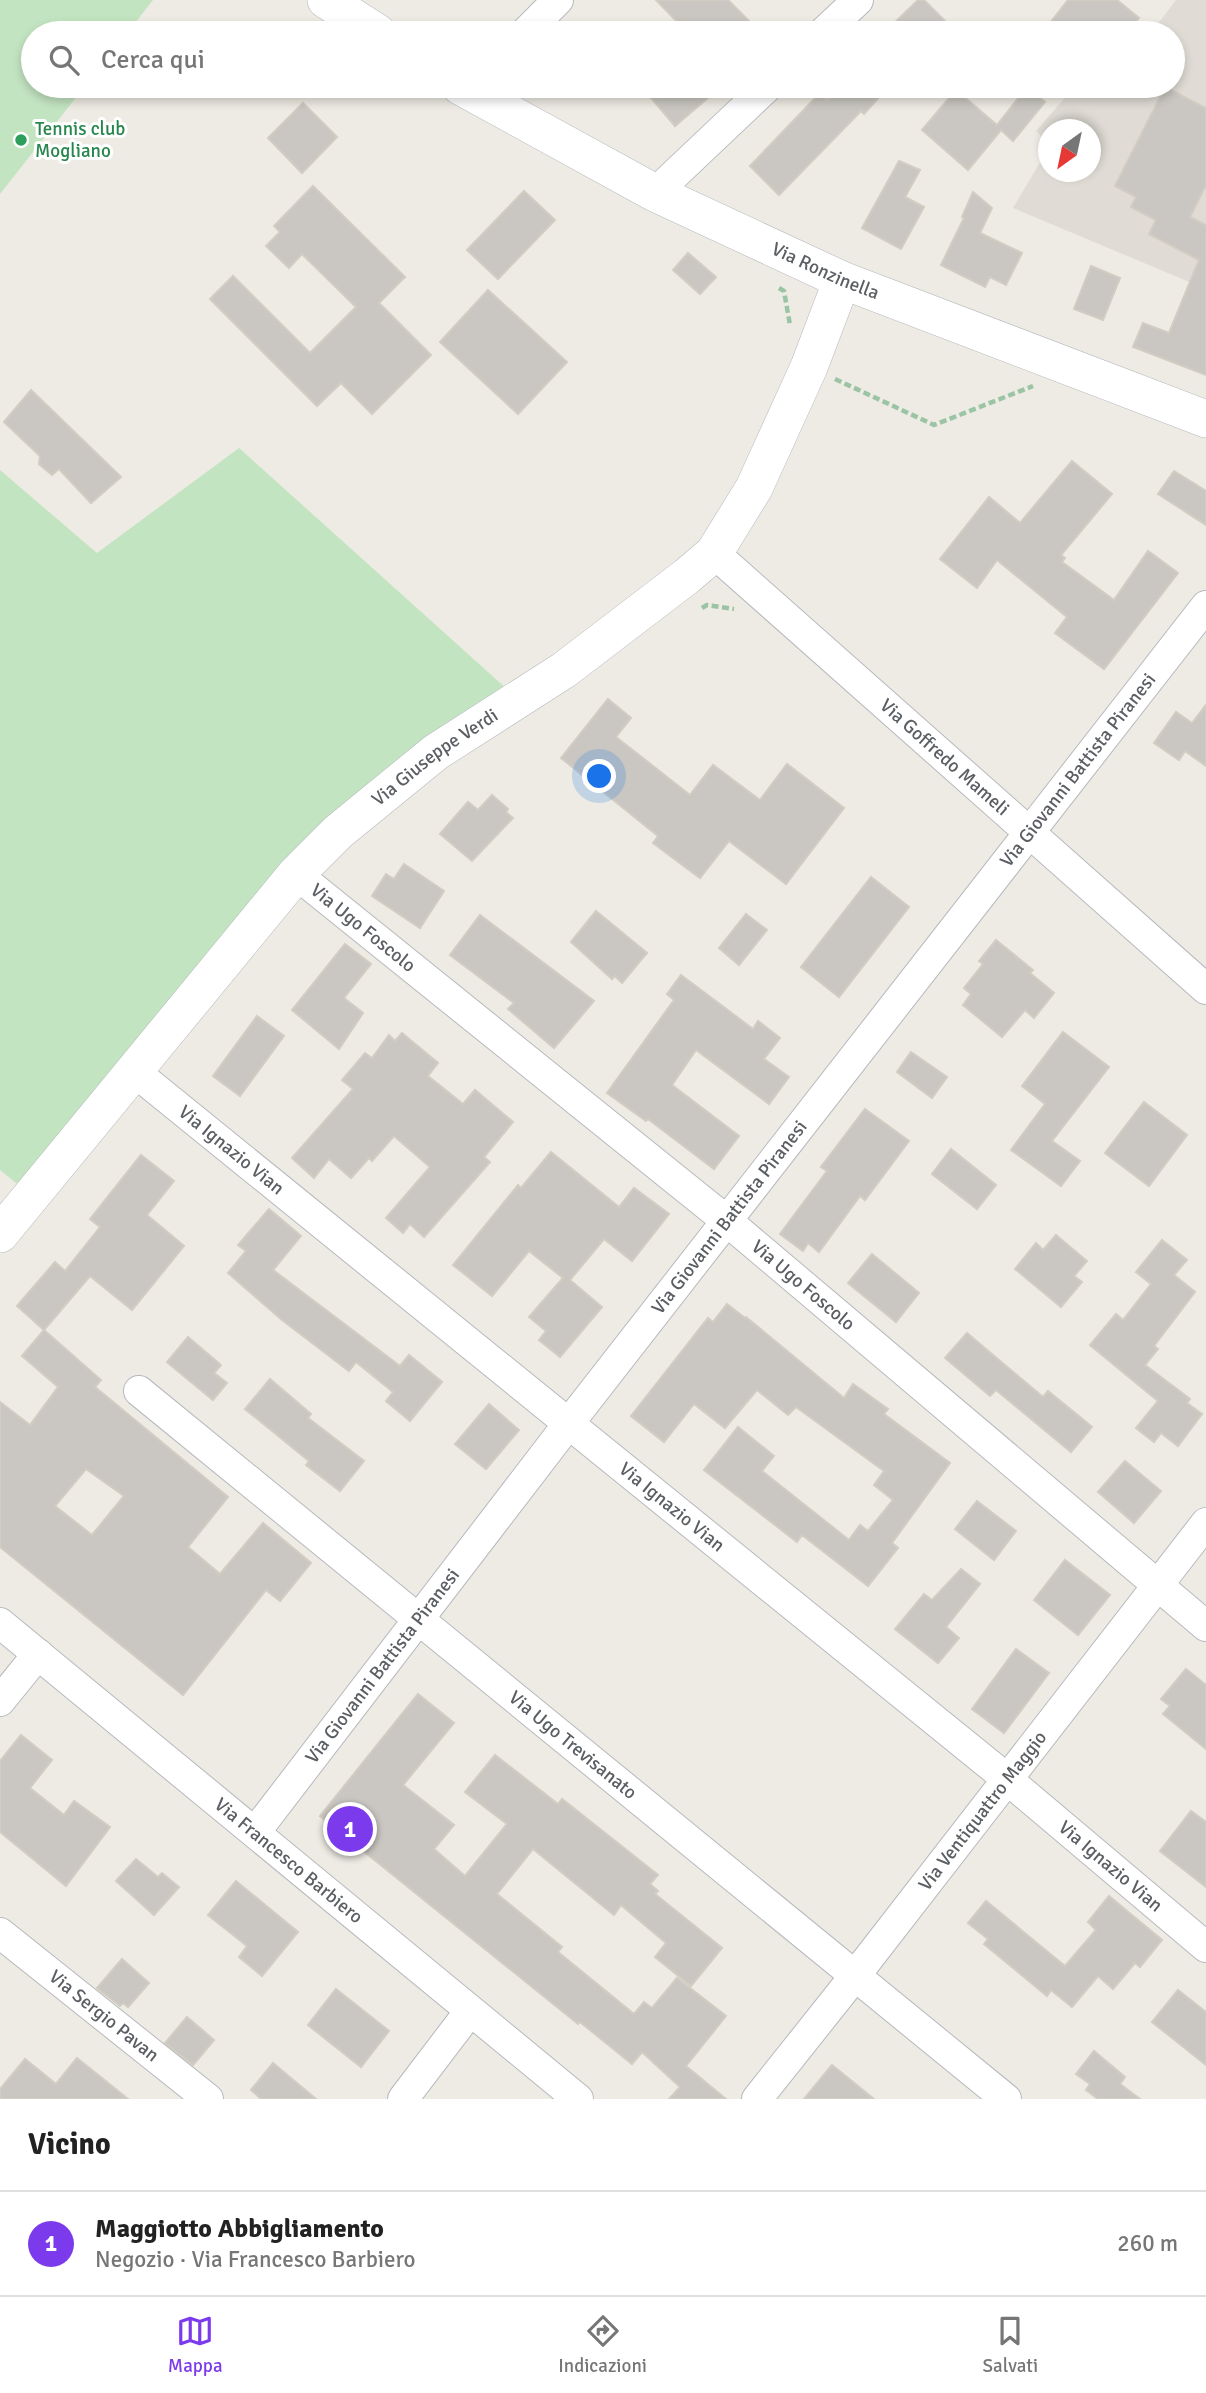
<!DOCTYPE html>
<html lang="it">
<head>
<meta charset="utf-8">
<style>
	body { margin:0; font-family:Signika,sans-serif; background:#f6f6f6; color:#222 }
	.compass { position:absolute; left:1038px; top:119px; width:63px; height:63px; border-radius:50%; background:#fff; box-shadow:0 4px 10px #0003; rotate:213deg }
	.you { position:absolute; left:600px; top:777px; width:24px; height:24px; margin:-18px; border:5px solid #fff; border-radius:50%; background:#1a73e8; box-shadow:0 0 0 10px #1a73e833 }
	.badge { display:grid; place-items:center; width:46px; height:46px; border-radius:50%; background:#7c3aed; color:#fff; font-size:23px; font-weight:700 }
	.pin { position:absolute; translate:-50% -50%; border:4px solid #fff; box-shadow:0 2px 7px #0006 }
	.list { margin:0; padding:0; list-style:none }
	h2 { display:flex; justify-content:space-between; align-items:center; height:91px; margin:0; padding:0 28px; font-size:30px }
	h2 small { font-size:23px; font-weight:400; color:#767676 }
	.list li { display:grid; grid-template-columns:46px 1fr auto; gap:21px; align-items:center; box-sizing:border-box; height:105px; padding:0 28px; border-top:2px solid #e0e0e0 }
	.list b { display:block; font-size:26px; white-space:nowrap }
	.list p { margin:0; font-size:23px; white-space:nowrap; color:#767676 }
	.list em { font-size:23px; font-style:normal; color:#767676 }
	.icon { flex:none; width:38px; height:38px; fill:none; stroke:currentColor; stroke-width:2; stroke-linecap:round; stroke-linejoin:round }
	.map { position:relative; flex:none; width:1206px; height:2099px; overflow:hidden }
	.search { position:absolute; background:#fff; box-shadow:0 4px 10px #0003; left:21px; right:21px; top:21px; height:77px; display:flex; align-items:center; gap:18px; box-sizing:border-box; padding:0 24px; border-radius:38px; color:#767676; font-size:26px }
	.sheet { height:196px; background:#fff }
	nav { display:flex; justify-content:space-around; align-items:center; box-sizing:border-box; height:98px; border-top:2px solid #e0e0e0; background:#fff; font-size:19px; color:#767676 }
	nav a { display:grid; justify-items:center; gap:4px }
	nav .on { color:#7c3aed }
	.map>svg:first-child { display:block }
</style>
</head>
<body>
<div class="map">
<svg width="1206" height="2099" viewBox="0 0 1206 2099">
	<rect width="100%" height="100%" fill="#edebe3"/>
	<!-- education -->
	<path fill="#e0dcd5" d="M1176,0h30v289l-193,-81 35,-59v23h42v-42h-42v13l-12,-12 39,-45h98v-53h-22z"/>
	<!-- green -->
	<g fill="#c3e4c1">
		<path d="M0,0h153l-26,33h-94v53h52l-85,108z"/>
		<path d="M239,448l269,242 -77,52 -410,445 -21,-17v-700l97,83z"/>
	</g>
	<!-- building -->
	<g fill="#cac7c2" stroke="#d2ccc2" stroke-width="2" fill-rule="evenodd">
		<path d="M656,0h72l33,33h-73z"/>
		<path d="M918,0h6l33,33h-73z"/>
		<path d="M1068,0h49l22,18 -12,15h-85z"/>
		<path d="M641,86h57l10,12 -33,28z"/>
		<path d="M841,86h48l-25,28 -3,-3 -82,84 -29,-29 70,-73 7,7z"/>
		<path d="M1027,87l18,15 -32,39 -12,-11 -33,40 -46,-40 34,-40 41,35z"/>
		<path d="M1165,87l41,21v77l-16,32 16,8v150l-73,-28 10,-24 26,10 30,-73 -50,-26 7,-14 -25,-13 5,-10 -21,-11z"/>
		<path d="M303,103l34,34 -35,36 -34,-35z"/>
		<path d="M899,161l21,9 -15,27 19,10 -23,42 -39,-21z"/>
		<path d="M313,186l92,91 -26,26 52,52 -59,59 -31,-31 -24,23 -107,-107 23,-23 77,77 46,-46 -54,-53 -13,14 -23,-22 14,-14 -6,-6z"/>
		<path d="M524,191l31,29 -57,59 -31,-29z"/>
		<path d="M973,192l19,16 -12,25 42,20 -16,32 -16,-8 -5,10 -44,-22 23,-47 -2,-1z"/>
		<path d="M688,253l28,24 -16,17 -27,-24z"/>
		<path d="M1091,266l29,12 -17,42 -29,-11z"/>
		<path d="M488,290l79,72 -49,52 -78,-72z"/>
		<path d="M31,390l90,87 -30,26 -32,-34 -7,6 -13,-11 1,-8 -36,-34z"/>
		<path d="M1072,461l40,33 -51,61 4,3 -3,4 52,38 34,-49 30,22 -74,96 -49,-36 12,-16 -70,-57 -20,28 -37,-29 49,-62 31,26z"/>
		<path d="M1174,471l32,20v34l-48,-31z"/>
		<path d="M608,699l23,19 -15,19 74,58 23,-30 47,35 27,-36 57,44 -58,76 -57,-43 -29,37 -47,-35 5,-7 -97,-78z"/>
		<path d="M1206,705v61l-21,-15 -6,9 -25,-17 22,-31 16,11z"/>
		<path d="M492,795l16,14 -2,3 7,6 -41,43 -32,-27 28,-32 10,8z"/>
		<path d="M404,864l40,27 -24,37 -48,-32 14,-22 8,5z"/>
		<path d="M871,877l38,30 -70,90 -38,-30z"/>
		<path d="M596,911l51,42 -25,30 -7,-7 -3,3 -41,-37z"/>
		<path d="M746,914l21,16 -28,35 -20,-17z"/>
		<path d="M480,915l114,86 -40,47 -46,-39 6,-6 -64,-48z"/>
		<path d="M996,940l37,30 -3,3 24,20 -20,25 -9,-8 -23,27 -39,-32 8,-11 -7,-6 19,-24 -4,-3z"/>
		<path d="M345,944l26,20 -27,34 19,15 -24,36 -47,-39z"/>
		<path d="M681,975l72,54 5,-8 22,17 -16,21 25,18 -20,27 -73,-54 -24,35 67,51 -25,33 -66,-50 -2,2 -39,-28 67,-93 -7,-6z"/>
		<path d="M257,1016l27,20 -44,60 -27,-20z"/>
		<path d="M1063,1032l46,35 -57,74 28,20 -19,25 -50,-36 34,-46 -23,-18z"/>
		<path d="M402,1033l36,30 -10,13 35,28 12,-14 38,32 -29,35 6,5 -66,75 -14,-13 -7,9 -17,-15 44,-51 -36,-31 -22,25 -3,-3 -18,20 -22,-19 -15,19 -22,-20 61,-69 -11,-9 23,-27 7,5 17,-23 6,6z"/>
		<path d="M911,1052l36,25 -15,21 -35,-26z"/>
		<path d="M1144,1102l43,33 -38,51 -44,-33z"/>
		<path d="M865,1109l44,32 -44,59 -5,-4 -41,56 -11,-9 -5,8 -23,-17 47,-63 -6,-4z"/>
		<path d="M951,1149l45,36 -19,24 -45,-35z"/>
		<path d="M551,1152l68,55 15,-19 35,26 -37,47 -28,-22 -34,41 32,27 -42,50 -21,-17 7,-9 -17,-14 34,-39 -34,-27 -37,45 -39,-31 65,-80 3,3z"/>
		<path d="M141,1155l33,26 -27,34 37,31 -52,64 -42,-34 -46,54 -27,-24 38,-44 10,9 35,-44 -10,-8z"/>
		<path d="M269,1209l32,27 -28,34 127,96 9,-11 33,27 -32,39 -24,-20 7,-9 -37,-30 -7,9 -67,-51 -54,-47 18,-22 -8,-6z"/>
		<path d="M1056,1235l31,26 -13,15 8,6 -21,25 -46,-38 21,-26 7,7z"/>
		<path d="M1162,1240l25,20 -13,15 21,17 -41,54 4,3 -13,16 45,34 -3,4 15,11 -24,32 -17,-13 -7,9 -18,-14 22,-27 -68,-56 26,-31 7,6 28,-36 -15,-12z"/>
		<path d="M872,1254l47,39 -23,29 -48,-39z"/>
		<path d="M727,1304l18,14 1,-1 98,81 9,-14 35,25 -4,5 66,49 -58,80 6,5 -30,38 -66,-51 -5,7 -93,-72 34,-43 36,29 -12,15 87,69 11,-15 8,6 25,-31 -19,-15 10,-14 -88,-64 -8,8 -31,-25 -32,38 -31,-24 -30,38 -33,-26 77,-98 5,4z"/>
		<path d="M44,1330l57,50 -6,7 133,110 -40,50 32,27 43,-51 48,40 -31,38 -14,-11 -83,105 -183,-148v-145l30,23 28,-38 -36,-31zM86,1469l38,27 -32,39 -37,-29z"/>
		<path d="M967,1333l76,64 5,-6 44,36 -21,25 -75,-62 -6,6 -45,-38z"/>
		<path d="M188,1337l33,28 -7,8 13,10 -14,17 -46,-38z"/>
		<path d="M270,1379l41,35 -3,4 56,43 -24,30 -34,-26 3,-4 -64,-52z"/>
		<path d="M489,1404l30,26 -33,39 -31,-25z"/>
		<path d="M1125,1461l36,30 -27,32 -36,-31z"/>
		<path d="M977,1501l39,30 -22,29 -39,-31z"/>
		<path d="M1065,1560l45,35 -32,40 -44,-35z"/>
		<path d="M961,1569l19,15 -34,43 13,11 -21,25 -43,-34 29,-35 8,6z"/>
		<path d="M1016,1649l33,24 -45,60 -32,-24z"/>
		<path d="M1186,1669l20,16v64l-43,-35 7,-8 -9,-7z"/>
		<path d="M418,1694l36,29 -51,62 51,40 -20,24 31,27 42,-52 -42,-32 30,-37 63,49 4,-5 96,76 -8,9 8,7 -3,3 67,54 -31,38 -36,-29 11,-14 -45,-38 -7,10 -81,-66 -36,45 65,53 -4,5 76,62 10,-12 8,6 25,-30 49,38 -40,50 40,33h-57l11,-12 -38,-35 -10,12 -52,-42 -2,2 -258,-208z"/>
		<path d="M21,1735l31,25 -22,28 34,27 10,-14 36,26 -44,59 -66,-54v-71z"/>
		<path d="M1191,1811l15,11v65l-46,-36z"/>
		<path d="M136,1859l22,18 4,-4 17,14 -25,28 -38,-34z"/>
		<path d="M236,1881l62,51 -36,44 -23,-19 8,-11 -39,-31z"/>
		<path d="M1109,1896l53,44 -22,27 -5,-4 -22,26 -15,-13 -26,31 -21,-17 -4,6 -63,-52 4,-5 -20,-16 18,-22 79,65 31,-36 -8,-8z"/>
		<path d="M122,1959l27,24 -21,24 -5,-4 -3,3 -23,-18z"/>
		<path d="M336,1989l53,42 -28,36 -53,-42z"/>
		<path d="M1178,1990l28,22v53l-54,-43z"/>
		<path d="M187,2017l27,23 -21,25 -28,-22z"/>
		<path d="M1094,2051l31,26 -5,7 20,15h-42l-12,-9 4,-6 -14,-10z"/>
		<path d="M77,2058l51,41h-128v-10l25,-30 31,25z"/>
		<path d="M273,2063l43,36h-55l-10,-9z"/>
		<path d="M832,2065l42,34h-70z"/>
	</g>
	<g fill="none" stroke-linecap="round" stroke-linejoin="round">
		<defs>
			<g id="minor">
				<path d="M525,33l33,-33"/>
				<path d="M823,33l35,-33"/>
				<path d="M655,193l113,-107"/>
				<path id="s1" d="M714,553l492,436"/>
				<path id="s2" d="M296,874l431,347 479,405"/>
				<path id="s3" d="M135,1072l866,702 205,173"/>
				<path id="s4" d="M139,1391l867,708"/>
				<path id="s5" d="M0,1623l578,476"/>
				<path d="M0,1701l38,-47"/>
				<path id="s6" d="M256,1831l313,-408 637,-817"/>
				<path id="s7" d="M0,1933l208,166"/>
				<path d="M403,2099l67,-88"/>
				<path id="s8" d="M757,2099l97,-122 352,-454"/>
			</g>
			<g id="tertiary">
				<path d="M326,0l52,33"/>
				<path id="s9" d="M460,86l195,107 187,87 364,139"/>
				<path id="s10" d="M0,1234l296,-360 42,-42 98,-80 128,-82 123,-94 27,-23 40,-65 55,-121 33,-87"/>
			</g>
		</defs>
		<!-- minor casing -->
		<use href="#minor" stroke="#b6b9bd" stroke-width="32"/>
		<!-- tertiary casing -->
		<use href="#tertiary" stroke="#b6b9bd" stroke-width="38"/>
		<!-- path -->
		<g stroke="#9bc4a4" stroke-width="4.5" stroke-dasharray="7 3.5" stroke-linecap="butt">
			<path d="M419,86l11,6"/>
			<path d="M779,288l5,3 6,34"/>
			<path d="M835,379l99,46 99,-39"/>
			<path d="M702,608l5,-3 27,4"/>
		</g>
		<!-- minor -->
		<use href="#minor" stroke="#fff" stroke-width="30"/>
		<!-- tertiary -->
		<use href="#tertiary" stroke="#fff" stroke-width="37"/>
	</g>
	<!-- markers -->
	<circle fill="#2e9e5b" stroke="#fff" stroke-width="2.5" cx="21" cy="140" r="7"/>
	<g text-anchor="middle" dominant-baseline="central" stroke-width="6" stroke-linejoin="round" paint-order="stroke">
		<!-- leisure labels -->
		<g font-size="19" fill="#27864d" stroke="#fff" text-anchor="start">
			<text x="35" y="129">Tennis club<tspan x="35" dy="22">Mogliano</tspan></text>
		</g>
		<!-- street labels -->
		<g font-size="19" fill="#5b5f63" stroke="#fff">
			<text stroke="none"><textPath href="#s9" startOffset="410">Via Ronzinella</textPath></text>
			<text stroke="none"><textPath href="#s1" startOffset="308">Via Goffredo Mameli</textPath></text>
			<text stroke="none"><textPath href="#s10" startOffset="648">Via Giuseppe Verdi</textPath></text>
			<text stroke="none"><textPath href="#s6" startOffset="1342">Via Giovanni Battista Piranesi</textPath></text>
			<text stroke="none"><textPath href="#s2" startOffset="86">Via Ugo Foscolo</textPath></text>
			<text stroke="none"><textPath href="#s3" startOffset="124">Via Ignazio Vian</textPath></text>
			<text stroke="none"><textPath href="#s6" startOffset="775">Via Giovanni Battista Piranesi</textPath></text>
			<text stroke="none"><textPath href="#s2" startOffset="653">Via Ugo Foscolo</textPath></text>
			<text stroke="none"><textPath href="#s3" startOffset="691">Via Ignazio Vian</textPath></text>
			<text stroke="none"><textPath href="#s6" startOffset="208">Via Giovanni Battista Piranesi</textPath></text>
			<text stroke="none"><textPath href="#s4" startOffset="560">Via Ugo Trevisanato</textPath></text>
			<text stroke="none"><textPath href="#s8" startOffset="366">Via Ventiquattro Maggio</textPath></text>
			<text stroke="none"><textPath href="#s5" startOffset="374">Via Francesco Barbiero</textPath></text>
			<text stroke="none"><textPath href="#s3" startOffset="1258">Via Ignazio Vian</textPath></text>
			<text stroke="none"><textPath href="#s7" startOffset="133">Via Sergio Pavan</textPath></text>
		</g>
	</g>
</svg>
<svg class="compass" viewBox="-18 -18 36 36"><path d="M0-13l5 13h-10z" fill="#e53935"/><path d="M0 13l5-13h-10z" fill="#767676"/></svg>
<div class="you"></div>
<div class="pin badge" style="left:350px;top:1829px">1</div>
<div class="search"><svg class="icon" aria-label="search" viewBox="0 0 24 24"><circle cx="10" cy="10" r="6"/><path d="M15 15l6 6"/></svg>Cerca qui</div>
</div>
<section class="sheet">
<h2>Vicino<small></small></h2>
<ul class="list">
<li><span class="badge">1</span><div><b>Maggiotto Abbigliamento</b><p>Negozio · Via Francesco Barbiero</p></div><em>260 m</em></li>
</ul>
</section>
<nav>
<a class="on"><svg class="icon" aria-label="map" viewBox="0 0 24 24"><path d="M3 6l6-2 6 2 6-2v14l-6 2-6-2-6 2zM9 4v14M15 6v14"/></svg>Mappa</a>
<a><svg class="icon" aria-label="directions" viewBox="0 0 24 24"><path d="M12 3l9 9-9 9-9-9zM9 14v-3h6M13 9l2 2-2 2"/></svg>Indicazioni</a>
<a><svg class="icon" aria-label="saved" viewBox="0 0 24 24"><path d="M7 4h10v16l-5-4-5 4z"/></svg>Salvati</a>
</nav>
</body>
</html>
